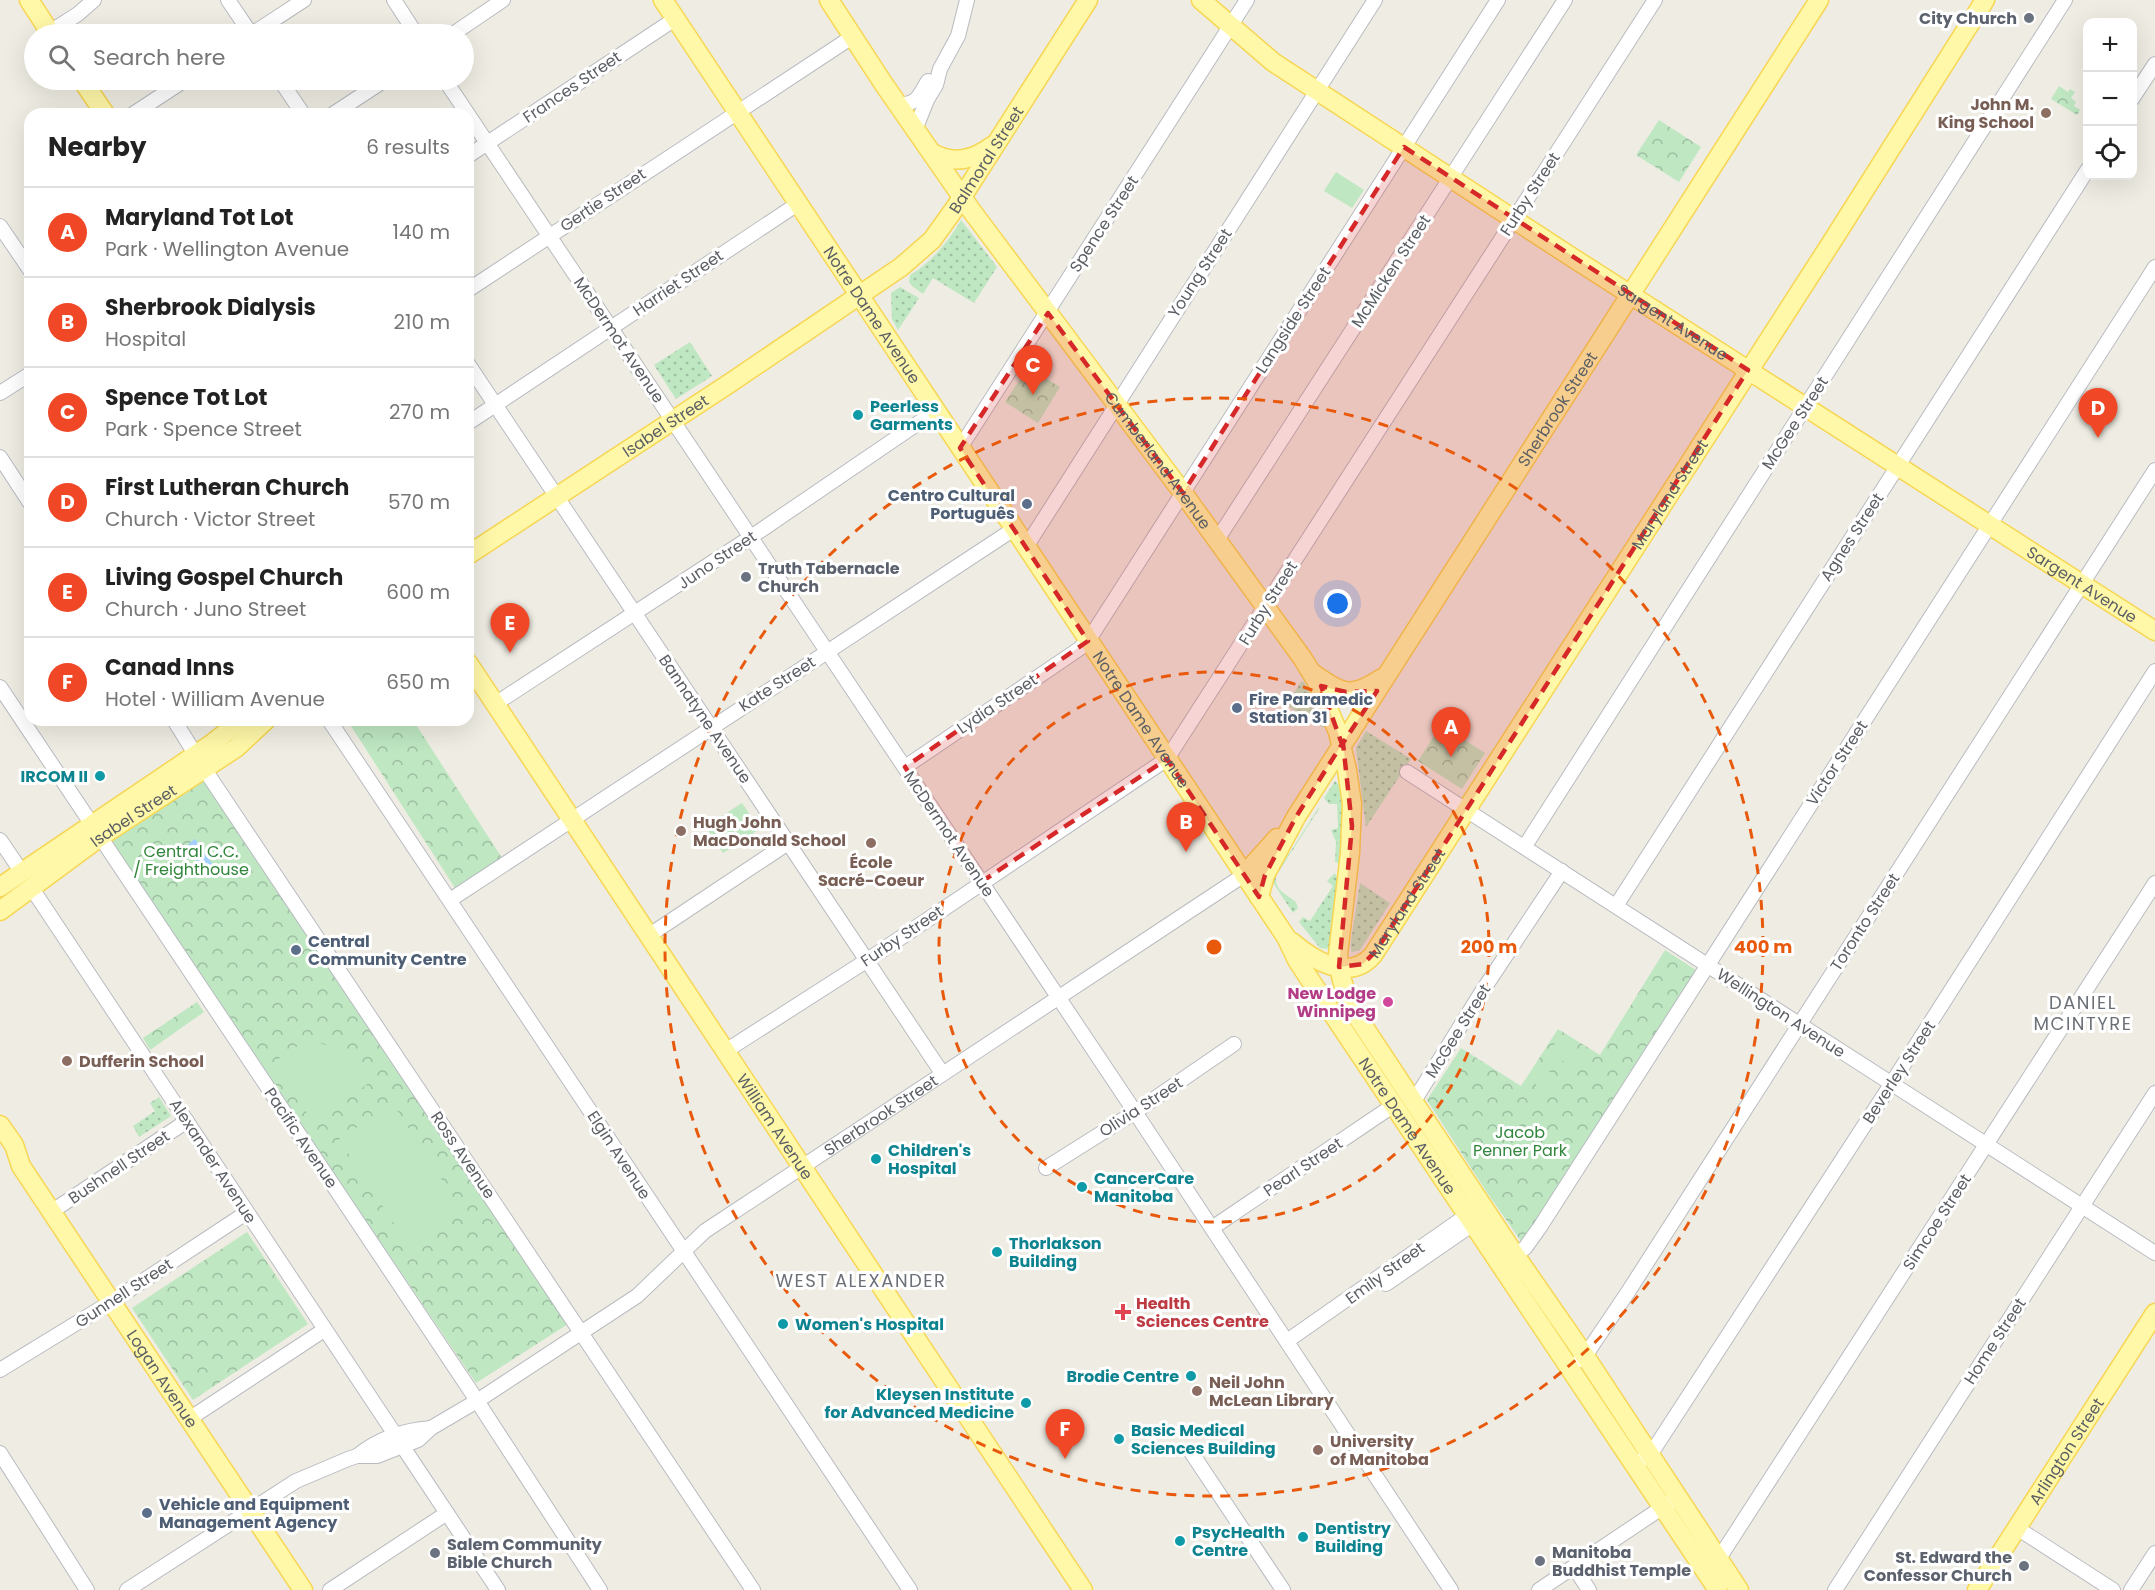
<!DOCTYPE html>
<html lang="en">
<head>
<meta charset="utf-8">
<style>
	body { margin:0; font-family:Poppins,sans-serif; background:#f2f2f2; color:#222 }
	.controls { position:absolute; right:18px; top:18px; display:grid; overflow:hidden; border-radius:12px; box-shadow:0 6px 24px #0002 }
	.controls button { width:54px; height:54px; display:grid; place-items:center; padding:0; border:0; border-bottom:2px solid #e0e0e0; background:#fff; color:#222; font:30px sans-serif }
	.you { position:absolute; left:1338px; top:604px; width:21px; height:21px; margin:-15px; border:4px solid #fff; border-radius:50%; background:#1a73e8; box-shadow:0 0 0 9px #1a73e833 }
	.badge { display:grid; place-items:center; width:39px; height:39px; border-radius:50%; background:#f04727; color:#fff; font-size:20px; font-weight:700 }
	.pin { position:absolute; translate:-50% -50px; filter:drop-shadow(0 2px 3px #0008) }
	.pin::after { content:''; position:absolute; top:32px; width:21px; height:18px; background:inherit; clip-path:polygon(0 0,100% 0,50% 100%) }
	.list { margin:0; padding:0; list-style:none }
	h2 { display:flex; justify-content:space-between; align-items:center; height:78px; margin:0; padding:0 24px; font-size:26px }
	h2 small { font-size:20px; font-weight:400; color:#767676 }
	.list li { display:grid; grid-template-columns:39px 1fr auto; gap:18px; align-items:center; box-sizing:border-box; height:90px; padding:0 24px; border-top:2px solid #e0e0e0 }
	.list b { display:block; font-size:22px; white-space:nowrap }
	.list p { margin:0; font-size:20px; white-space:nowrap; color:#767676 }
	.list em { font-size:20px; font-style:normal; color:#767676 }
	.icon { flex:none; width:33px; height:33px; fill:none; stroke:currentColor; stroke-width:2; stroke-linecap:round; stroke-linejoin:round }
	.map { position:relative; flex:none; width:2155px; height:1590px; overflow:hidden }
	.search { position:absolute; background:#fff; box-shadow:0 6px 24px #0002; left:24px; top:24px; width:450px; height:66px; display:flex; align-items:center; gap:15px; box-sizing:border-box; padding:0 21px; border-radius:33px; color:#767676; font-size:22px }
	.panel { position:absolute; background:#fff; box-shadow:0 6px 24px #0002; left:24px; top:108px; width:450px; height:618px; border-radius:18px }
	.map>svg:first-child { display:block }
</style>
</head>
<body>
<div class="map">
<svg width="2155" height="1590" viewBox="0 0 2155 1590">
	<defs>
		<pattern id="grass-dots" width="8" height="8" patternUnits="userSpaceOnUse" patternTransform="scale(1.5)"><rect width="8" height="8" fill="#bee7c2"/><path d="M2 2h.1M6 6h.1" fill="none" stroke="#9dbea1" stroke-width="1.8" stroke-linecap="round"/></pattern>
		<pattern id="park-crowns" width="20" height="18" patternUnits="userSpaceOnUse" patternTransform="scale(1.5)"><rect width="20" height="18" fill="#bee7c2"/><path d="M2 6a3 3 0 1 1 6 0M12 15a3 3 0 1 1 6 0" fill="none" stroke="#9dbea1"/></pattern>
	</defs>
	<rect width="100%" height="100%" fill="#efede3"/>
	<!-- grass -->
	<g fill="url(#grass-dots)">
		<path d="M961,220l36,47 -23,36 -41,-25 -10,16 -11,-8 -3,-4 1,-7c21,-12 39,-34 51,-55z"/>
		<path d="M900,287l19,11 -21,32 -6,-11 -1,-26z"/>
		<path d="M690,342l22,34 -36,23 -22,-34z"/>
		<path d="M1301,682h3l11,21 9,25 -38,-23z"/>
		<path d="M1366,731l45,28 -45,68 -10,-79z"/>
		<path d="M1335,781c14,10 8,61 7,79l-3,3 -4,-1 1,-20 -5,-12 7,-2 -1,-24h-8l-5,-6z"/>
		<path d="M1319,807v2l-43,67c-2,15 11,18 20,26l2,6 -5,5 -19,-29 -1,-5z"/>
		<path d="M1335,873l3,8 -9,68 -9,-1 -21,-26 4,-5 7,4 23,-35 -6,-5z"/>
		<path d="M1360,883l30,20 -30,47 -7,2 -2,-1v-10z"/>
		<path d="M159,1097l12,19 -32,21 -6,-11 22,-15 -5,-8z"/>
	</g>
	<!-- park -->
	<g fill="url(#park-crowns)">
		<path d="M2059,86l9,6 2,-3 5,3 -4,6 5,4 -2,4 6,4 -3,5 -26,-16z"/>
		<path d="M1659,120l42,27 -22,35 -43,-27z"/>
		<path d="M1028,367l32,20 -22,36 -33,-21z"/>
		<path d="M361,720h52l89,138 -47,30 -104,-162z"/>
		<path d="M1441,725l44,28 -23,36 -44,-28z"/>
		<path d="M206,779l362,545 -92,59 -367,-541z"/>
		<path d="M1665,950l31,20 -171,269 -4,2 -33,-47 -61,-94 34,-52 60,38 37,-57 42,26z"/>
		<path d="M197,1002l7,10 -54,38 -7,-12z"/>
		<path d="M247,1232l61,92 -115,76 -61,-92z"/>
	</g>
	<!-- garden -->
	<g fill="#bee7c2">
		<path d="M1336,172l28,18 -12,18 -28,-17z"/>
		<path d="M742,803l18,26 -18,11 -17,-26z"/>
		<path d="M723,815l18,27 -18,11 -17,-26z"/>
		<path d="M1558,1039l27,18 -8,13 -28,-18z"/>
		<path d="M303,1044c6,0 13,-1 19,0 17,3 46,19 51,36l-55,40 -6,-1 -41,-53 16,-15z"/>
		<path d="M1536,1071l18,1v20h-18z"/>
		<path d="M393,1104l69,107 -54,34 -69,-106z"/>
	</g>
	<!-- water -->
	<path fill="#a3d0ff" d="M195,839l18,26 -9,7 -18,-26z"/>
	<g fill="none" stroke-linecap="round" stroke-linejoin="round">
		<defs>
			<g id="minor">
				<path d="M228,0l23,34"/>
				<path d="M394,0l22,34"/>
				<path d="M50,32l28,-18 16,-14"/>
				<path d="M252,34l52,-34"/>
				<path d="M453,34l50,-34"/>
				<path d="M280,80l23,34"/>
				<path d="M445,80l690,1032 316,478"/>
				<path d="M2132,99l23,-35"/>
				<path d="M898,105c20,-1 20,-8 30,-24"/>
				<path d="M133,114l52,-34"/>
				<path d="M333,114l52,-34"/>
				<path d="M915,130l12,-30 9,-15 4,-16 18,-33 9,-36"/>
				<path d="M468,156l207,-137"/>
				<path d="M0,226l30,44"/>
				<path d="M468,290l384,-253"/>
				<path d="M468,364l474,709"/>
				<path d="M0,393l30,-19"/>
				<path d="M468,423l331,-220"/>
				<path d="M960,448l287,-448"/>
				<path d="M0,457l30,46"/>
				<path d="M1217,540l348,-540"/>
				<path d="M1026,547l349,-547"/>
				<path d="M0,687l470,703 130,200"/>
				<path d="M495,704l256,-167 185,-126"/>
				<path d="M174,720l33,53 546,817"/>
				<path d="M329,720l581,870"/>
				<path d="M905,767l174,-118 9,-8 410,-641"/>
				<path d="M1407,772l748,481"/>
				<path d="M0,840l21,31"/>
				<path d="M1525,846l540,-846"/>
				<path d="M31,887l365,549"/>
				<path d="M450,900l564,-371"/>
				<path d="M1616,906l472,-737"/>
				<path d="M648,936l140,-93"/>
				<path d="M724,1052l142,-91 301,-202 488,-759"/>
				<path d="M1414,1101l67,-108 81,-122"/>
				<path d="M1046,1168l89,-56 99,-68"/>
				<path d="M51,1212l136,-91"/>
				<path d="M1212,1228l182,-123"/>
				<path d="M1515,1255l10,-7 15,-21 615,-960"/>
				<path d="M1386,1284l93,-64"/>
				<path d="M1287,1341l186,-130"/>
				<path d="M1580,1360l5,-4 43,-64 527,-822"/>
				<path d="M0,1370l111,-68 135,-89"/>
				<path d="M189,1419l135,-89"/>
				<path d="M403,1447l95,143"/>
				<path d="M1191,1452l92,138"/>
				<path d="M0,1453l87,137"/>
				<path d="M357,1456c21,-17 47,-26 74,-28"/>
				<path d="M1634,1465l16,-11 6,-8 232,-357 267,-418"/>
				<path d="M2017,1528l96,62"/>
				<path d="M1718,1560l437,-677"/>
				<path d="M1574,1567l15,23"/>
				<path id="s1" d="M127,1590l169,-109 52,-22 9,-3h20l41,-16 13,-12 46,-27 160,-105 68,-65 539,-356"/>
				<path d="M330,1590l117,-77"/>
				<path d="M1539,1590l130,-87"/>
				<path d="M1835,1590l320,-497"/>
				<path d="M2131,1590l24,-37"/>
			</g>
			<g id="major">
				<path d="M29,0l22,34"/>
				<path id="s2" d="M663,0l623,937 11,23 27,41 394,589"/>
				<path id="s3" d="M829,0l54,83 88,127 212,283 120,166 14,23 21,50 9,38 5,34 -2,49 -12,101c1,26 10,46 22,67l155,234 70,101 154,234"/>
				<path id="s4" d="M1201,0l72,62 297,194 585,375"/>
				<path d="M82,80l23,34"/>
				<path d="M932,153c22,12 41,7 60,-7"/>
				<path id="s5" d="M468,555l262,-172 171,-116 31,-27 23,-32 133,-208"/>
				<path id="s6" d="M468,663c204,309 410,618 615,927"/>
				<path d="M1314,674c29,21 38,24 68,4"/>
				<path d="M1244,875l33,-37"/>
				<path d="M0,887l210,-142 32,-25"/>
				<path id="s7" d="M1259,897l6,-22 31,-58 523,-817"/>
				<path id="s8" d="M0,911l100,-74 136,-89 30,-28"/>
				<path id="s9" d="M1292,942c21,18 57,41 81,13l460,-715 152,-240"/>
				<path id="s10" d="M0,1125l14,20 7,21 282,424"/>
				<path id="s11" d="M1977,1590l178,-277"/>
			</g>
		</defs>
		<!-- minor casing -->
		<use href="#minor" stroke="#b8bbc0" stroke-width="16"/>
		<!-- major casing -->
		<use href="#major" stroke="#f7d654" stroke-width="21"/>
		<!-- minor -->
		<use href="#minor" stroke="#fff" stroke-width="14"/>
		<!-- major -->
		<use href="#major" stroke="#fff8a8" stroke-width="18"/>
	</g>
	<!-- marked area -->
	<path fill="#d62828" fill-opacity="0.2" stroke="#d62828" stroke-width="4.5" stroke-dasharray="12 8" stroke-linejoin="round" d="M1404,147l344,223 -372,581 -13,13 -24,3 13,-141 -9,-83 34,-52 -31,1 -25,-6 21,58 -46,73 -31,58 -6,22 -92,-138 -186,123 -76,-115 183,-126 -128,-193 88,-135 135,180z"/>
	<!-- distance rings -->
	<g fill="none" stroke="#e8590c" stroke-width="3" stroke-dasharray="10 8">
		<circle cx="1214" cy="947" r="275"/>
		<circle cx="1214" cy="947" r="549"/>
	</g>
	<!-- markers -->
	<g fill="#6b7280" stroke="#fff" stroke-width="2">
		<circle cx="2029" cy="18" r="6"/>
		<circle cx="746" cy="577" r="6"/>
		<circle cx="435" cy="1553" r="6"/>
		<circle cx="1540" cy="1561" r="6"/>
		<circle cx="2024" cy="1566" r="6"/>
	</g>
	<g fill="#8d6e63" stroke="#fff" stroke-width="2">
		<circle cx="2046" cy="113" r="6"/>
		<circle cx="681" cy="831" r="6"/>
		<circle cx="871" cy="843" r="6"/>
		<circle cx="67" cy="1061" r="6"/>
		<circle cx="1197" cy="1391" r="6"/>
		<circle cx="1318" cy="1450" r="6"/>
	</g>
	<g fill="#0f9aa8" stroke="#fff" stroke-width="2">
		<circle cx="858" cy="415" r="6"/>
		<circle cx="100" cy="776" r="6"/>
		<circle cx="876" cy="1159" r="6"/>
		<circle cx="1082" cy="1187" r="6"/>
		<circle cx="997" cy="1252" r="6"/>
		<circle cx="783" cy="1324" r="6"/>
		<circle cx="1191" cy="1376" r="6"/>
		<circle cx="1026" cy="1403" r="6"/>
		<circle cx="1119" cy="1439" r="6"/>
		<circle cx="1303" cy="1537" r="6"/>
		<circle cx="1180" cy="1541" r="6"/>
	</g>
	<g fill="#5c6f8a" stroke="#fff" stroke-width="2">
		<circle cx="1027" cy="504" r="6"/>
		<circle cx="1237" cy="708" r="6"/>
		<circle cx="296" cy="950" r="6"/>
		<circle cx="147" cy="1513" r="6"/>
	</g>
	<circle fill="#d1479c" stroke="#fff" stroke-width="2" cx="1388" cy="1002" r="6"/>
	<path fill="#e0444e" stroke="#fff" stroke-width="2" d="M1120 1303h6v6h6v6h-6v6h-6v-6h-6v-6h6z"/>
	<g text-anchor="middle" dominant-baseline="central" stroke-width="6" stroke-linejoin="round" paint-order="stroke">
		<!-- worship labels -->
		<g font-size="16" font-weight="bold" fill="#5b616d" stroke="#fff" text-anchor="start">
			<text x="2017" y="18" text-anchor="end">City Church</text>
			<text x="758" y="568">Truth Tabernacle<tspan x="758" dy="18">Church</tspan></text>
			<text x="447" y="1544">Salem Community<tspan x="447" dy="18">Bible Church</tspan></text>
			<text x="1552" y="1552">Manitoba<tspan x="1552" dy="18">Buddhist Temple</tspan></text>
			<text x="2012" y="1557" text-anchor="end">St. Edward the<tspan x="2012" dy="18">Confessor Church</tspan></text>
		</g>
		<!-- street labels -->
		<g font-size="16" fill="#5b5f65" stroke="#fff">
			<text transform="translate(572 87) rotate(-34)">Frances Street</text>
			<text stroke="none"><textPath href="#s5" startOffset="658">Balmoral Street</textPath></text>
			<text transform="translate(1530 194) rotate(-57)">Furby Street</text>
			<text transform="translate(603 200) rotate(-34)">Gertie Street</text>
			<text transform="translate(1104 224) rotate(-57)">Spence Street</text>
			<text transform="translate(1391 271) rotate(-57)">McMicken Street</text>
			<text transform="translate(1200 273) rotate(-57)">Young Street</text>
			<text transform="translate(678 283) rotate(-34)">Harriet Street</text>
			<text stroke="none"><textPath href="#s2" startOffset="378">Notre Dame Avenue</textPath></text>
			<text transform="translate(1293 320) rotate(-57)">Langside Street</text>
			<text stroke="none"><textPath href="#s4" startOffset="572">Sargent Avenue</textPath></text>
			<text transform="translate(619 340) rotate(56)">McDermot Avenue</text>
			<text stroke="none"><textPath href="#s7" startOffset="573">Sherbrook Street</textPath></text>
			<text transform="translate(1795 423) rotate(-57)">McGee Street</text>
			<text stroke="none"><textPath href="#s5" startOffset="236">Isabel Street</textPath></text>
			<text stroke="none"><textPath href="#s3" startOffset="566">Cumberland Avenue</textPath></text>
			<text stroke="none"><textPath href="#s9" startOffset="640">Maryland Street</textPath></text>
			<text transform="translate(1852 537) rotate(-57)">Agnes Street</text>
			<text transform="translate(717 560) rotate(-34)">Juno Street</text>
			<text stroke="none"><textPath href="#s4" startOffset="1058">Sargent Avenue</textPath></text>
			<text transform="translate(1268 603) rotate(-58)">Furby Street</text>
			<text transform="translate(777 684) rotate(-33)">Kate Street</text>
			<text transform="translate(997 704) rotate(-34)">Lydia Street</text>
			<text transform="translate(705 719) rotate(56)">Bannatyne Avenue</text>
			<text stroke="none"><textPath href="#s2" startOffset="864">Notre Dame Avenue</textPath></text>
			<text transform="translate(1837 763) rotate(-57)">Victor Street</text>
			<text stroke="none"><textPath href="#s8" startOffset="164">Isabel Street</textPath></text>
			<text transform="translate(949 834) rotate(56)">McDermot Avenue</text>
			<text stroke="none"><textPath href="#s9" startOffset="154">Maryland Street</textPath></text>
			<text transform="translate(1865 922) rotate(-57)">Toronto Street</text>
			<text transform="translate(902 936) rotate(-34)">Furby Street</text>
			<text transform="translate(1781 1013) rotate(33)">Wellington Avenue</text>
			<text transform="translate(1458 1031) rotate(-58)">McGee Street</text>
			<text transform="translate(1899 1072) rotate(-57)">Beverley Street</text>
			<text transform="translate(1141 1107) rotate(-33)">Olivia Street</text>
			<text stroke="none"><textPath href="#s1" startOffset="898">Sherbrook Street</textPath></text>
			<text stroke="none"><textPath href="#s2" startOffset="1350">Notre Dame Avenue</textPath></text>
			<text stroke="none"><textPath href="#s6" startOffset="556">William Avenue</textPath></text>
			<text transform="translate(301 1138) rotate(56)">Pacific Avenue</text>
			<text transform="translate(463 1155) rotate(56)">Ross Avenue</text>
			<text transform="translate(619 1155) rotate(57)">Elgin Avenue</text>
			<text transform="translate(213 1161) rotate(57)">Alexander Avenue</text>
			<text transform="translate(119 1167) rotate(-34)">Bushnell Street</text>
			<text transform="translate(1303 1167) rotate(-34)">Pearl Street</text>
			<text transform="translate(1937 1222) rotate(-57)">Simcoe Street</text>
			<text transform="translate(1385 1273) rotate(-36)">Emily Street</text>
			<text transform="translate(124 1293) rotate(-33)">Gunnell Street</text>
			<text transform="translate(1995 1341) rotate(-57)">Home Street</text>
			<text stroke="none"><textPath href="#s10" startOffset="302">Logan Avenue</textPath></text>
			<text stroke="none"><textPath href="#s11" startOffset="165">Arlington Street</textPath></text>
		</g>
		<!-- education labels -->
		<g font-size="16" font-weight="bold" fill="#785e54" stroke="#fff" text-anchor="start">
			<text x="2034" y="104" text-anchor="end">John M.<tspan x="2034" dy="18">King School</tspan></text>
			<text x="693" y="822">Hugh John<tspan x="693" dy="18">MacDonald School</tspan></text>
			<text x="871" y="862" text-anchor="middle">École<tspan x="871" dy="18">Sacré-Coeur</tspan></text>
			<text x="79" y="1061">Dufferin School</text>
			<text x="1209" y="1382">Neil John<tspan x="1209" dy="18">McLean Library</tspan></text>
			<text x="1330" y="1441">University<tspan x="1330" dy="18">of Manitoba</tspan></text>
		</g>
		<!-- culture labels -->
		<g font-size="16" font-weight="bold" fill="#0d838f" stroke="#fff" text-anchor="start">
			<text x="870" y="406">Peerless<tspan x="870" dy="18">Garments</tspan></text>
			<text x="88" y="776" text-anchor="end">IRCOM II</text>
			<text x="888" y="1150">Children's<tspan x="888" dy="18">Hospital</tspan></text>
			<text x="1094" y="1178">CancerCare<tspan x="1094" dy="18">Manitoba</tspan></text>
			<text x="1009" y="1243">Thorlakson<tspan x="1009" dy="18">Building</tspan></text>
			<text x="795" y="1324">Women's Hospital</text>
			<text x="1179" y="1376" text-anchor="end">Brodie Centre</text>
			<text x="1014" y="1394" text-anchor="end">Kleysen Institute<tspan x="1014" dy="18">for Advanced Medicine</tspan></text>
			<text x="1131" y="1430">Basic Medical<tspan x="1131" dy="18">Sciences Building</tspan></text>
			<text x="1315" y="1528">Dentistry<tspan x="1315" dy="18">Building</tspan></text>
			<text x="1192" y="1532">PsycHealth<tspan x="1192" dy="18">Centre</tspan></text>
		</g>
		<!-- service labels -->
		<g font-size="16" font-weight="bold" fill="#4e5e75" stroke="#fff" text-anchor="start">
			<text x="1015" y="495" text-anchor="end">Centro Cultural<tspan x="1015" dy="18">Português</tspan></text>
			<text x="1249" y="699">Fire Paramedic<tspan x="1249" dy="18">Station 31</tspan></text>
			<text x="308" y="941">Central<tspan x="308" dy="18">Community Centre</tspan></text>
			<text x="159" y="1504">Vehicle and Equipment<tspan x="159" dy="18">Management Agency</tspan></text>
		</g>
		<!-- park labels -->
		<g font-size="16" fill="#31863c" stroke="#fff">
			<text x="191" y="851">Central C.C.<tspan x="191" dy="18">/ Freighthouse</tspan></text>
			<text x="1520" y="1132">Jacob<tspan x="1520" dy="18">Penner Park</tspan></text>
		</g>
		<!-- hotel labels -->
		<g font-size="16" font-weight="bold" fill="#b23c85" stroke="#fff" text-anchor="end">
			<text x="1376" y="993">New Lodge<tspan x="1376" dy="18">Winnipeg</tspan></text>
		</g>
		<!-- health labels -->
		<g font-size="16" font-weight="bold" fill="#be3a42" stroke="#fff" text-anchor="start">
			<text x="1136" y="1303">Health<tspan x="1136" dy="18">Sciences Centre</tspan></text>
		</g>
		<!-- neighbourhood labels -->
		<g font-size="18" letter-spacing="1.5" fill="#6c7177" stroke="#fff">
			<text x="2083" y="1002">DANIEL<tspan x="2083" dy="21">MCINTYRE</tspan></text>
			<text x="861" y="1280">WEST ALEXANDER</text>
		</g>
	</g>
	<circle cx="1214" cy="947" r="9" fill="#e8590c" stroke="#fff" stroke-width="3"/>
	<g font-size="18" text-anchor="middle" font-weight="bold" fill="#e8590c" stroke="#fff" stroke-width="6" stroke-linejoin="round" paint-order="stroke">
		<text x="1489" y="953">200 m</text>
		<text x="1763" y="953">400 m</text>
	</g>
</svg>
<div class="controls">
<button>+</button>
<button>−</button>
<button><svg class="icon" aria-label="locate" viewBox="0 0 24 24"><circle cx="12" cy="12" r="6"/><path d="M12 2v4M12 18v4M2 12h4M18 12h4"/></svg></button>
</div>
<div class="you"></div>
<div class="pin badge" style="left:1451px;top:757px">A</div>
<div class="pin badge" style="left:1186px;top:852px">B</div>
<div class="pin badge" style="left:1033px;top:395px">C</div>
<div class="pin badge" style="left:2098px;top:438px">D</div>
<div class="pin badge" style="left:510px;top:653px">E</div>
<div class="pin badge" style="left:1065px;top:1459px">F</div>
<div class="search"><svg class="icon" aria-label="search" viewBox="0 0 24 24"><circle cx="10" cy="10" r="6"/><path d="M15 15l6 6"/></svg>Search here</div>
<section class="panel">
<h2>Nearby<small>6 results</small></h2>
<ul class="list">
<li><span class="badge">A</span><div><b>Maryland Tot Lot</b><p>Park · Wellington Avenue</p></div><em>140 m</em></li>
<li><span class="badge">B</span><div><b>Sherbrook Dialysis</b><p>Hospital</p></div><em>210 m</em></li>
<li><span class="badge">C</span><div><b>Spence Tot Lot</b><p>Park · Spence Street</p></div><em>270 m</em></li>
<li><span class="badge">D</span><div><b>First Lutheran Church</b><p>Church · Victor Street</p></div><em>570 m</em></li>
<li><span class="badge">E</span><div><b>Living Gospel Church</b><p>Church · Juno Street</p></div><em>600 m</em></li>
<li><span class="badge">F</span><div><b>Canad Inns</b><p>Hotel · William Avenue</p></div><em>650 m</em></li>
</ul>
</section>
</div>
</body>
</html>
